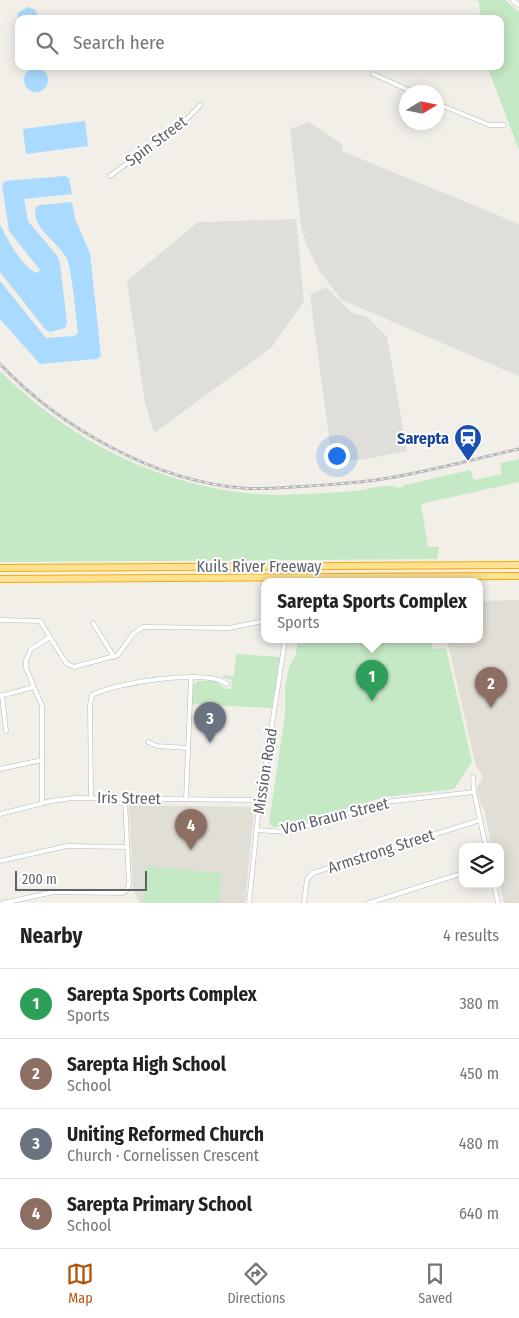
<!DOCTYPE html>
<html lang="en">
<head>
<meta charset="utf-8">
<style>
	body { margin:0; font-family:"Fira Sans Condensed",sans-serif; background:#f6f6f6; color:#222 }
	.controls { position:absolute; right:15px; bottom:15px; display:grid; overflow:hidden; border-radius:10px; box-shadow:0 2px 12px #0003 }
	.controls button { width:45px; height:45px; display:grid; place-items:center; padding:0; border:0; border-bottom:1px solid #e0e0e0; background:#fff; color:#222; font:25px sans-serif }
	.compass { position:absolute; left:399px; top:85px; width:45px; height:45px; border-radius:50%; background:#fff; box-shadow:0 2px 12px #0003; rotate:80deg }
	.scale { position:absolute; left:15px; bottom:12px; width:132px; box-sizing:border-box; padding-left:5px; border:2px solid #5f6368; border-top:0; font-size:14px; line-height:18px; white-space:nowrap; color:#5f6368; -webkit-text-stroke:4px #fff; paint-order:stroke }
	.you { position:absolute; left:336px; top:455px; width:18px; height:18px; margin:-12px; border:4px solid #fff; border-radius:50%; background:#1a73e8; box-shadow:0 0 0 8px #1a73e833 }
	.badge { display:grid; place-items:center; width:32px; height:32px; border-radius:50%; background:#b45309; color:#fff; font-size:16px; font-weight:700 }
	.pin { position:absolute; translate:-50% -41px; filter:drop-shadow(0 1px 2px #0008) }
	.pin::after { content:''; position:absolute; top:26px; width:18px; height:15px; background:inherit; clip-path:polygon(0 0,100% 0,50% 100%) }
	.popup { position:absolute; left:261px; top:578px; width:222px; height:65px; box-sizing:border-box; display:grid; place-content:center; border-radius:10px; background:#fff; filter:drop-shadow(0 1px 4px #0005); font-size:16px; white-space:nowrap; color:#767676 }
	.popup b { font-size:19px; color:#222 }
	.popup::after { content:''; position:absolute; left:50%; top:100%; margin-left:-10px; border:10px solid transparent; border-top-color:#fff }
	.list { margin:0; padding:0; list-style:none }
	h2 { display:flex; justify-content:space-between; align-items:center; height:65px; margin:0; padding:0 20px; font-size:21px }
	h2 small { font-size:16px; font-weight:400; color:#767676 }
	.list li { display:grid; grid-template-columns:32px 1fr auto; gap:15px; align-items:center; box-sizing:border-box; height:70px; padding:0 20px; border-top:1px solid #e0e0e0 }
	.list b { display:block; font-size:19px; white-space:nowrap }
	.list p { margin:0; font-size:16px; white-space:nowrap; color:#767676 }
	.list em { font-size:16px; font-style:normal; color:#767676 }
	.icon { flex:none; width:28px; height:28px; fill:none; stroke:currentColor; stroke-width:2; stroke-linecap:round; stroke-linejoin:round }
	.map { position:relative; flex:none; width:519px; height:903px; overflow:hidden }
	.search { position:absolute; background:#fff; box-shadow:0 2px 12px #0003; left:15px; right:15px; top:15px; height:55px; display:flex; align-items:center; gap:12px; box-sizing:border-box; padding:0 18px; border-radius:10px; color:#767676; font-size:19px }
	.sheet { height:345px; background:#fff }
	nav { display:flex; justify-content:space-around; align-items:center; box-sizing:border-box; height:70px; border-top:1px solid #e0e0e0; background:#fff; font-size:14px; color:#767676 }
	nav a { display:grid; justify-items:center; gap:2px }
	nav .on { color:#b45309 }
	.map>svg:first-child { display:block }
</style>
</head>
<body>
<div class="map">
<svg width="519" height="903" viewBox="0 0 519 903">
	<rect width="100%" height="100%" fill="#f1efe8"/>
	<!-- industrial -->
	<g fill="#e0deda">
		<path d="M309,122l33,22v7l177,73v152l-177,-76 -22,-28 -13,-25 -6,-21 -11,-97z"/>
		<path d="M296,219l8,82 -32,46 -118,86 -9,-30 -18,-122 71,-59z"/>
		<path d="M326,287l26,26 15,4 20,20 20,114 -47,9h-28l-22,-165z"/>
	</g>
	<!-- education -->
	<g fill="#e1ded6">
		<path d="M519,600v303h-15l-4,-19v-37h-8l-8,-38 -3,-3 -4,-18 6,-11 -7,-11 -29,-126h33v-39z"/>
		<path d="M129,805l122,2 3,4 -9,92h-105l-7,-14z"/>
	</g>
	<!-- green -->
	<g fill="#c5e8c5">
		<path d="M476,0h29l14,12v138l-32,-84h13v-47h-19l-2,-17z"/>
		<path d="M0,371c74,74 176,124 283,124 23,-1 48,-2 72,-4 16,-2 29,-8 45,-3l5,-3 65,-15 4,10 28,-6 -2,-11 19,-4v23l-98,22 7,43h11l-2,12 -437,3z"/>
		<path d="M298,640h133l2,9 13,-1 26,114 -18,27 -70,8 -96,30h-15l-4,-4 16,-108v-29l4,-19 6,-10z"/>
		<path d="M236,654l44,3 -8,51 -80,-4 1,-19 5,-4h17l11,8h5l1,-9 -9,-3v-2l11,1z"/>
		<path d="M146,866l76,7 -2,30h-77z"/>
	</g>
	<!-- water -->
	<g fill="#aadaff">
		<path d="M28,7l7,3 5,9h-21v7l-2,-5 1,-8z"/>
		<circle cx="36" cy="80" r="12"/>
		<path d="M85,121l3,25 -62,8 -3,-25z"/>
		<path d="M65,176l4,2 3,16 -48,5 4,22 30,36 2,7 7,58 -2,6 -15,4 -5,-3 -45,-57v-48c6,13 23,46 38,49l2,-3 -31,-39 -7,-46 3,-4z"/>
		<path d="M72,202l3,17 15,34 11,103 -5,3 -56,5 -40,-45v-38l46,57 28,-2 4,-3c-2,-15 -6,-62 -11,-74 -8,-17 -37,-31 -31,-52l4,-2z"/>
	</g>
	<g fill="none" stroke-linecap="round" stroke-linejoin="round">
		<defs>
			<g id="minor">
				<path d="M512,0l7,5"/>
				<path d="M373,74l40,18"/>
				<path d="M436,103l53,22h15"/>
				<path d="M110,176l79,-59 11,-12"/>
				<path d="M0,620l40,1 26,42 8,4 44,-12 15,-21 10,-7 86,1 35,-7"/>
				<path d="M93,623l21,34"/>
				<path d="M2,695l4,36"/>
				<path d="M0,696l34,-9"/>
				<path d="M148,742l9,4 31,2"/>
				<path d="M0,769l42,-9"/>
				<path d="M473,777l1,15 12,55"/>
				<path d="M91,797l-1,-92 2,-10c21,-12 116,-27 135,-11"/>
				<path d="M186,799l5,-121"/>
				<path d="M42,803v-97l-16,-38v-8l5,-11 19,-12"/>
				<path d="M0,814l51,-13 22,-3 187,2"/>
				<path d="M256,830l31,2 98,-30 89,-10"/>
				<path d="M0,861l67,-15 60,1"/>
				<path d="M494,884l4,19"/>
				<path d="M3,903l51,-11 68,1 5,-3 2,-6 -4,-86"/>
				<path d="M249,903l9,-87 27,-176"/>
				<path d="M304,903l3,-24 6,-6 167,-53"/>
				<path d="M369,903l94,-30"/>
			</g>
			<g id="motorway">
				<path d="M0,568l519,-3"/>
				<path d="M0,579l519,-3"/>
			</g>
		</defs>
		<!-- minor casing -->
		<use href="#minor" stroke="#b5b8bc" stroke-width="5"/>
		<!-- motorway casing -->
		<use href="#motorway" stroke="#f9ab00" stroke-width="8"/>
		<!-- minor -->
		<use href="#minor" stroke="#fff" stroke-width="4"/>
		<!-- motorway -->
		<use href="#motorway" stroke="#fde293" stroke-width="6"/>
		<defs>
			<path id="rail" d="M0,364c60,63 154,117 242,124 23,2 45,-1 68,-2 24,-2 48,-3 72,-7 46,-7 91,-20 137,-30"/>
		</defs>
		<!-- rail casing -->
		<use href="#rail" stroke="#b6b7b8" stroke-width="3"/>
		<!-- rail -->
		<use href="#rail" stroke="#fff" stroke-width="1" stroke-dasharray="4" stroke-linecap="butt"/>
	</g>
	<!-- icons -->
	<defs>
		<symbol id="station-pin" viewBox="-11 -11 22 30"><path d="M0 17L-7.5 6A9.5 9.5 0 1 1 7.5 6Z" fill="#1a4fb4" stroke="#fff"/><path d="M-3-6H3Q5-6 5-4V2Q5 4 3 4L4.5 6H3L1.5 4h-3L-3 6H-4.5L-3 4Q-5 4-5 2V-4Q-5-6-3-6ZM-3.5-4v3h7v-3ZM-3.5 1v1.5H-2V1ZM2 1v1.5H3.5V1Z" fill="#fff"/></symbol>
	</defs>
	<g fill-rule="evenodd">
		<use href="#station-pin" x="452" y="422" width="32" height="43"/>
	</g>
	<g text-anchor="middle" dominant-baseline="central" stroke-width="4" stroke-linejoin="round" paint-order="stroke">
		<!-- street labels -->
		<g font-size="16" fill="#5f6368" stroke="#fff">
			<text transform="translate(156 141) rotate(-37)">Spin Street</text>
			<text x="259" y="566">Kuils River Freeway</text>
			<text transform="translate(265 771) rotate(-81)">Mission Road</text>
			<text transform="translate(129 798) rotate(1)">Iris Street</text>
			<text transform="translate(335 816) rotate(-14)">Von Braun Street</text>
			<text transform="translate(381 851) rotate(-18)">Armstrong Street</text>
		</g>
		<!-- transit labels -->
		<g font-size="16" font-weight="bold" fill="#164399" stroke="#fff" text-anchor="end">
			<text x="449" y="438">Sarepta</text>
		</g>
	</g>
</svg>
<div class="controls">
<button><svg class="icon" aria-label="layers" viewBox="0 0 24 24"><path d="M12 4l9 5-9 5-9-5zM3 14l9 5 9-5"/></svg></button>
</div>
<svg class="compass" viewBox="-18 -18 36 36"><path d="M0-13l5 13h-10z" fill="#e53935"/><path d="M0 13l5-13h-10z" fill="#767676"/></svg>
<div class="scale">200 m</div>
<div class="you"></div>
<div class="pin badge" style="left:372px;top:701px;background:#2e9e5b">1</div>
<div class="popup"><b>Sarepta Sports Complex</b>Sports</div>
<div class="pin badge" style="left:491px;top:708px;background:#8d6e63">2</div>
<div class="pin badge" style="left:210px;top:743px;background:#6b7280">3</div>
<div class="pin badge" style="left:191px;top:850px;background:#8d6e63">4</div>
<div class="search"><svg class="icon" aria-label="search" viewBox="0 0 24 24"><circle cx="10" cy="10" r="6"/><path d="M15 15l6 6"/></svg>Search here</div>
</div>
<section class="sheet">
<h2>Nearby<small>4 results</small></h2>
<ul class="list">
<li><span class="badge" style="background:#2e9e5b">1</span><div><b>Sarepta Sports Complex</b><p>Sports</p></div><em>380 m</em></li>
<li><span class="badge" style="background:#8d6e63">2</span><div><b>Sarepta High School</b><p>School</p></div><em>450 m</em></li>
<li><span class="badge" style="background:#6b7280">3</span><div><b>Uniting Reformed Church</b><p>Church · Cornelissen Crescent</p></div><em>480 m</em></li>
<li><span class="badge" style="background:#8d6e63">4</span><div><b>Sarepta Primary School</b><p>School</p></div><em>640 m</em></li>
</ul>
</section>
<nav>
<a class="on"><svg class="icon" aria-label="map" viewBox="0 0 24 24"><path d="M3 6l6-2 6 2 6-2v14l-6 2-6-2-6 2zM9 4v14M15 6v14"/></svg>Map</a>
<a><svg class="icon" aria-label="directions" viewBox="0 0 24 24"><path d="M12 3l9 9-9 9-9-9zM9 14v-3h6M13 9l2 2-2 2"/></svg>Directions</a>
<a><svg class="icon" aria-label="saved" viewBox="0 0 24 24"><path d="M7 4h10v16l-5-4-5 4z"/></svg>Saved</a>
</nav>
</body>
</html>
